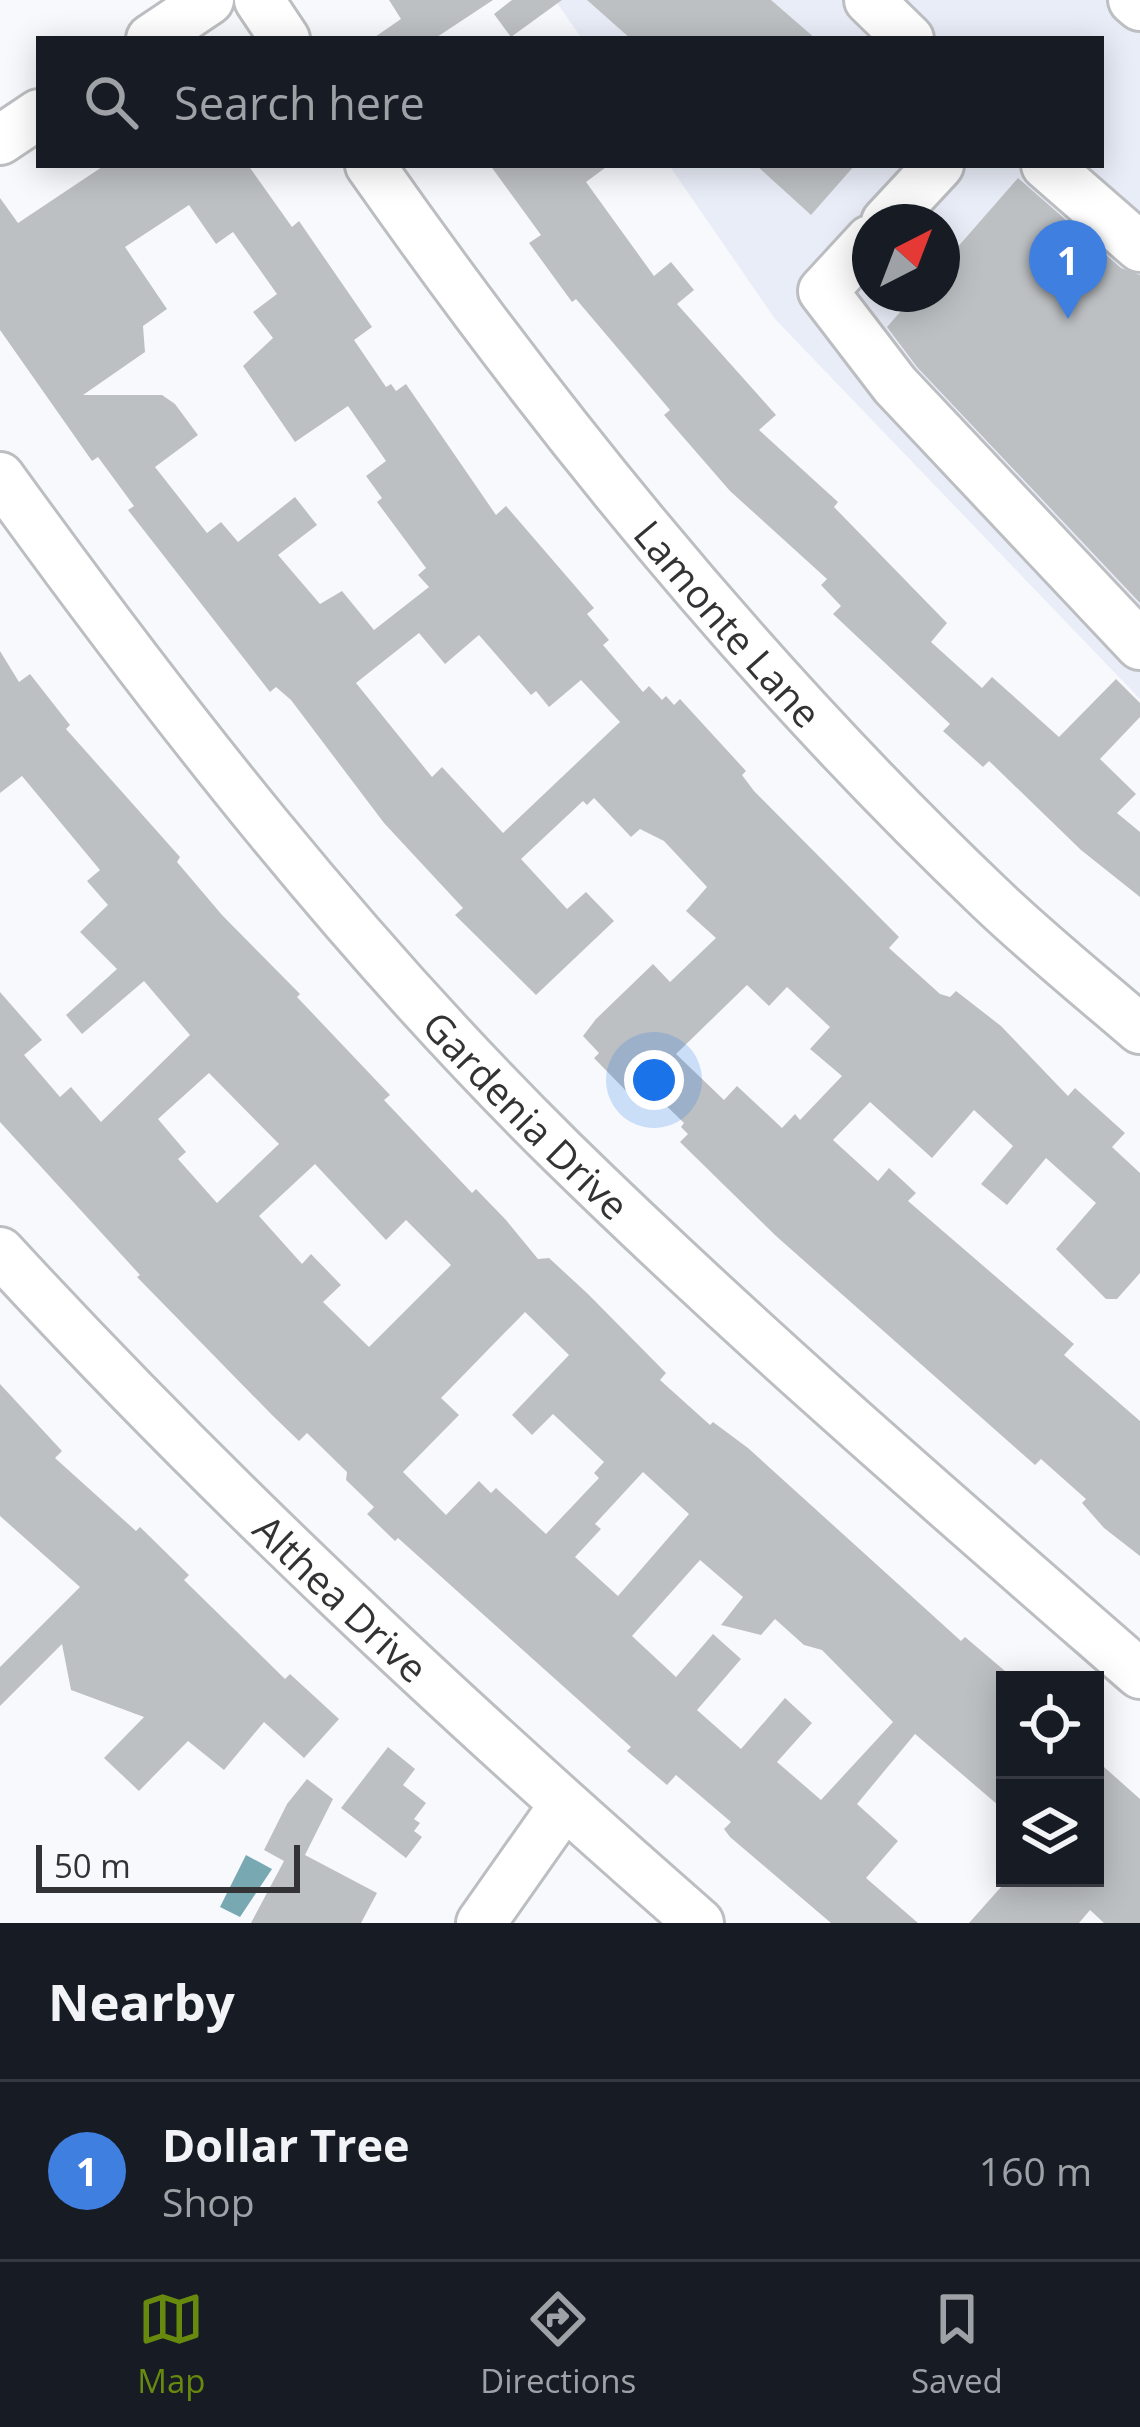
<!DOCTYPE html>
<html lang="en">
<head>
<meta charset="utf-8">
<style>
	body { margin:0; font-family:"Open Sans",sans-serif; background:#20242c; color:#f1f3f6 }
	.controls { position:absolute; right:36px; bottom:36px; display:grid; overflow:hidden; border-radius:0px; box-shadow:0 6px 30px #0003 }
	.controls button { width:108px; height:108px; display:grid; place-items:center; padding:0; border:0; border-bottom:3px solid #363941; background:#171b24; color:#f1f3f6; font:60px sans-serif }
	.compass { position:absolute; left:852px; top:204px; width:108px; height:108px; border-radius:50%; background:#171b24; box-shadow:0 6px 30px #0003; rotate:42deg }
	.scale { position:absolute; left:36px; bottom:30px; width:264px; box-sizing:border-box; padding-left:12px; border:6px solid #333335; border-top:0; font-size:33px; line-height:42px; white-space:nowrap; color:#333335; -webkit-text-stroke:9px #f8f9fd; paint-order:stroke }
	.you { position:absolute; left:654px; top:1080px; width:42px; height:42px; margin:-30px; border:9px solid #fff; border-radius:50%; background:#1a73e8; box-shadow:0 0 0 18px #1a73e833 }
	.badge { display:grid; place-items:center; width:78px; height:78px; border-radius:50%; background:#66890e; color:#fff; font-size:39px; font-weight:700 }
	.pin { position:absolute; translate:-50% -99px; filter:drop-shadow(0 3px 6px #0008) }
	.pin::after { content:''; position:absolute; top:63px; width:42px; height:36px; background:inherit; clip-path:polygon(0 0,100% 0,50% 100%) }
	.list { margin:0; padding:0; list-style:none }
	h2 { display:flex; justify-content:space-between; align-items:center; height:156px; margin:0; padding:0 48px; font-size:51px }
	h2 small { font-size:39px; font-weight:400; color:#9ea1a6 }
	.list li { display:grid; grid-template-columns:78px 1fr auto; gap:36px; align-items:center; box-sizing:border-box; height:180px; padding:0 48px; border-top:3px solid #363941 }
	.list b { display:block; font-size:45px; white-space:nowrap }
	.list p { margin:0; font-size:39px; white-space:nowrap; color:#9ea1a6 }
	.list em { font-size:39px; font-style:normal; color:#9ea1a6 }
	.icon { flex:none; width:66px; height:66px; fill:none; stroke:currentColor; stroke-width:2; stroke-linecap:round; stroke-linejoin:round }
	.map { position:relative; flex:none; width:1140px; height:1923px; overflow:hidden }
	.search { position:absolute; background:#171b24; box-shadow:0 6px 30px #0003; left:36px; right:36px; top:36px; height:132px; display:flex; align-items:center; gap:30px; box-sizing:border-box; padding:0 42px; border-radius:0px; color:#9ea1a6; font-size:45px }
	.sheet { height:336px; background:#171b24 }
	nav { display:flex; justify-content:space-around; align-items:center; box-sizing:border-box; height:168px; border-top:3px solid #363941; background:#171b24; font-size:33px; color:#9ea1a6 }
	nav a { display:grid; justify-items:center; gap:6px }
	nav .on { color:#66890e }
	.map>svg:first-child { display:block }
</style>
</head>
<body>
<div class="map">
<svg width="1140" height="1923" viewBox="0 0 1140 1923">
	<rect width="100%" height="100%" fill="#f8f9fd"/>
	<!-- built -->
	<path fill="#e9edf8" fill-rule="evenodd" d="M555,0h585v699l-365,-380 -106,-154h432v-126h-519zM870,222h72v72h-72z"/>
	<!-- water -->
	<path fill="#78a8b2" d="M246,1855l26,14 -32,48 -20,-10z"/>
	<!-- building -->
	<g fill="#bdc0c3" fill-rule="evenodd">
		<path d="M389,0h104l-59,39h-62l29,-20z"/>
		<path d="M512,0h50l-51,37 -17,-23z"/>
		<path d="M587,0h184l45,39h-185z"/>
		<path d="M105,165h143l44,62 7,-6 73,106 -18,13 32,47 5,-3 5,7 10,-7 90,131 10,-9 88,102 -7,6 22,26 -6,5 40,47 6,-6 13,14 4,-4 8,9 6,-6 66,72 -4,4 12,16 145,146 -10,11 51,46 10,3 6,-6 45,35 67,70 7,-8 50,45 -13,14 28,26v100l-23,26h-11l-50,-50 40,-46 -50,-45 -39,47 -26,-21 32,-38 -39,-36 -42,48 -62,-56 -37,38 45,41 11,-13 27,25 -8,8 166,143 -10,11 76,66v135l-36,-28 -22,-25 4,-4 -45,-40 -6,6 -259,-229 -96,-94 8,-8 -7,-7 3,-4 -39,-38 -13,12 -38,-39 5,-5 -16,-17 13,-17 57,-55 17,18 46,-44 -30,-27 21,-24 -43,-46 -24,-12 -9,8 -37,-39 -7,7 -4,-4 -62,58 46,50 19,-17 28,29 -78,74 -81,-80 8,-7 -79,-85 -93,-123 -15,-13 -6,5 -142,-182 6,-4 -36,-49 -6,4 -92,-131v-132l18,25zM189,205l27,39 17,-12 44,62 -24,18 20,26 -30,28 52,76 53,-36 38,55 -20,15 16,22 -5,4 49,66 -8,7 11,12 -55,43 -32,-39 -22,13 -42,-49 39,-30 -22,-28 -57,45 -17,-20 -14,11 -52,-66 43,-32 -23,-31 -13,-9h-79l62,-43 -2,-26 24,-17 -42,-62zM419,633l26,31 34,-29 52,60 5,-4 13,16 32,-27 39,42 -117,111 -61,-66 -10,10 -76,-94zM747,985l22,21 18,-19 43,40 -20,22 32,27 -42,44 -5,-6 -13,14 -45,-42 -13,14 -48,-46z"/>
		<path d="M490,165h119l-23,17 68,94 17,-14 23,28 -17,14 99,111 -17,15 79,72 -4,5 113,116 -16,19 51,46 10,-11 67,60 57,-58 24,24v14l-40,42 36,35 -19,19 23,19v65l-59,-47 -92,-89 -6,6 -40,-36 7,-7 -117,-110 8,-8 -20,-21 6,-6 -97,-88 -66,-76 6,-5 -94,-111 -4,3 -43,-59 12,-8z"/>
		<path d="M756,165h99l-44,50z"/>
		<path d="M1018,178l103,90 19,7v328l-223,-236 -30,-40 29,-33h26v-29z"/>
		<path d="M0,651l19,31 11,-8 40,51 -4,4 114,128 -3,5 45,53 78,79 -3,3 93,98 -6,5 88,93 4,-4 30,31 32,39 11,-1 39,36 78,79 -6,7 50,45 3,-3 35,26 213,193 4,-4 40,34v140l-90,-77 -58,70 41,37 -32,37 52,45h-87l-101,-86 -6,-8 7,-7 -55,-47 -9,10 -40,-34 4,-4 -233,-209 -3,3 -28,-27 7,-7 -28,-27 1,-8 -40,-39 -8,8 -27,-26 -135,-138 3,-2 -140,-153v-130l42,48 -18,15 36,42 11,-10 30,35 89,-87 -46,-54 -62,53 -16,-19 51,-46 -37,-37 28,-27 -21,-24 13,-11 -78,-94 -22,17zM209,1073l70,71 -62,59 -39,-44 8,-7 -28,-33zM315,1164l71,76 20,-20 45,45 -82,82 -46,-45 18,-17 -30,-31 -9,10 -43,-48zM525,1312l44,43 -57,60 20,20 21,-21 51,48 -10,11 5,5 -53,56 -50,-46 -5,5 -12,-12 -33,34 -43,-43 56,-57 -18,-17zM643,1472l46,42 -71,82 -43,-39 26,-28 -6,-5zM700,1560l43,37 -22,28 40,10 14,-16 29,26 18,5 71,72 -72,78 -44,-38 35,-39 -27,-25 -44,51 -44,-39 44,-51 -28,-25 -37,43 -44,-41z"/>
		<path d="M0,1384l62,67 -7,7 81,73 4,-4 49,48 -5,5 101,99 5,-5 49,45 -35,39 -40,-36 -40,48 -36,-29 -49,50 -35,-33 40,-41 -73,-27 -9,-46 -62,62v-39l80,-80 -80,-71z"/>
		<path d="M388,1747l27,22 -12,16 23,18 -12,16 6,4 -6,8 8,6 -16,21 -65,-50z"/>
		<path d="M1095,1759l45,40v124h-36l-14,-13 -11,13h-110l40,-45h92l-6,-5z"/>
		<path d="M307,1779l26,20 -28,56 72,38 -16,30h-110l33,-62 -20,-11 23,-46z"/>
	</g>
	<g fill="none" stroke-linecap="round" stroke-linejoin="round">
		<defs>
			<g id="minor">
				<path d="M259,0l26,39"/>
				<path d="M869,0l40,39"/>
				<path d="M1133,0l7,6"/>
				<path d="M151,39l58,-39"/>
				<path d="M0,140l39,-26"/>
				<path id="s1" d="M370,165c184,262 388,512 620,733 48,46 100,88 150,131"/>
				<path d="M1046,165l94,82"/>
				<path d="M886,222l53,-57"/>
				<path d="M870,240l-47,51 72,94 245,260"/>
				<path id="s2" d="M0,477c172,238 353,469 562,675 186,182 382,351 578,522"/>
				<path id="s3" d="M0,1252c220,239 455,457 699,671"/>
				<path d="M481,1923l83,-118"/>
			</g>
		</defs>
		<!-- minor casing -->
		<use href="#minor" stroke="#bcbec1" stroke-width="54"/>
		<!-- minor -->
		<use href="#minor" stroke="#fff" stroke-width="48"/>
	</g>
	<g text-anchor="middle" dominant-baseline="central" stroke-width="10" stroke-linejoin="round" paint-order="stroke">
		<!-- street labels -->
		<g font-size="39" fill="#333335" stroke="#f8f9fd">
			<text stroke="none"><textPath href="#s1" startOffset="582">Lamonte Lane</textPath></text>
			<text stroke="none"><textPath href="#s2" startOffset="828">Gardenia Drive</textPath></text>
			<text stroke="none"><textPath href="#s3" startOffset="486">Althea Drive</textPath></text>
		</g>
	</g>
</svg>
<div class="controls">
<button><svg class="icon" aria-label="locate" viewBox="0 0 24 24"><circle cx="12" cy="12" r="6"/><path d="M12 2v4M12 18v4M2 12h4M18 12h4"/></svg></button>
<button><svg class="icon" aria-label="layers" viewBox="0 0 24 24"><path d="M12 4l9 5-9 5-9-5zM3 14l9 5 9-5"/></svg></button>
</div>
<svg class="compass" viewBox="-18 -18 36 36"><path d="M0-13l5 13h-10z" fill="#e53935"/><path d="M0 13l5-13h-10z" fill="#9ea1a6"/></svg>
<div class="scale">50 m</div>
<div class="you"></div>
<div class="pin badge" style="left:1068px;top:319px;background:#3f7fe0">1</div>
<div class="search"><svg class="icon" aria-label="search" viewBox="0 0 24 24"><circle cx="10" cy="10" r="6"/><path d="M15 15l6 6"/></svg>Search here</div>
</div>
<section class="sheet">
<h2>Nearby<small></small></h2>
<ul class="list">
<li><span class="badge" style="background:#3f7fe0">1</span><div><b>Dollar Tree</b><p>Shop</p></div><em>160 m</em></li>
</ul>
</section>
<nav>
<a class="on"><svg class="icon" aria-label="map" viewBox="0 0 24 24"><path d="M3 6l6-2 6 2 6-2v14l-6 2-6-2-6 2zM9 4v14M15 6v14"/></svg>Map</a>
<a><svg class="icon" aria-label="directions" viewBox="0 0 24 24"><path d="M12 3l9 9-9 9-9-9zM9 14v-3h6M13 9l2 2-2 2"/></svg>Directions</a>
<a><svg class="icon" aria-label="saved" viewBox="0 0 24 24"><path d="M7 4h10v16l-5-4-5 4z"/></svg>Saved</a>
</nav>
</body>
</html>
